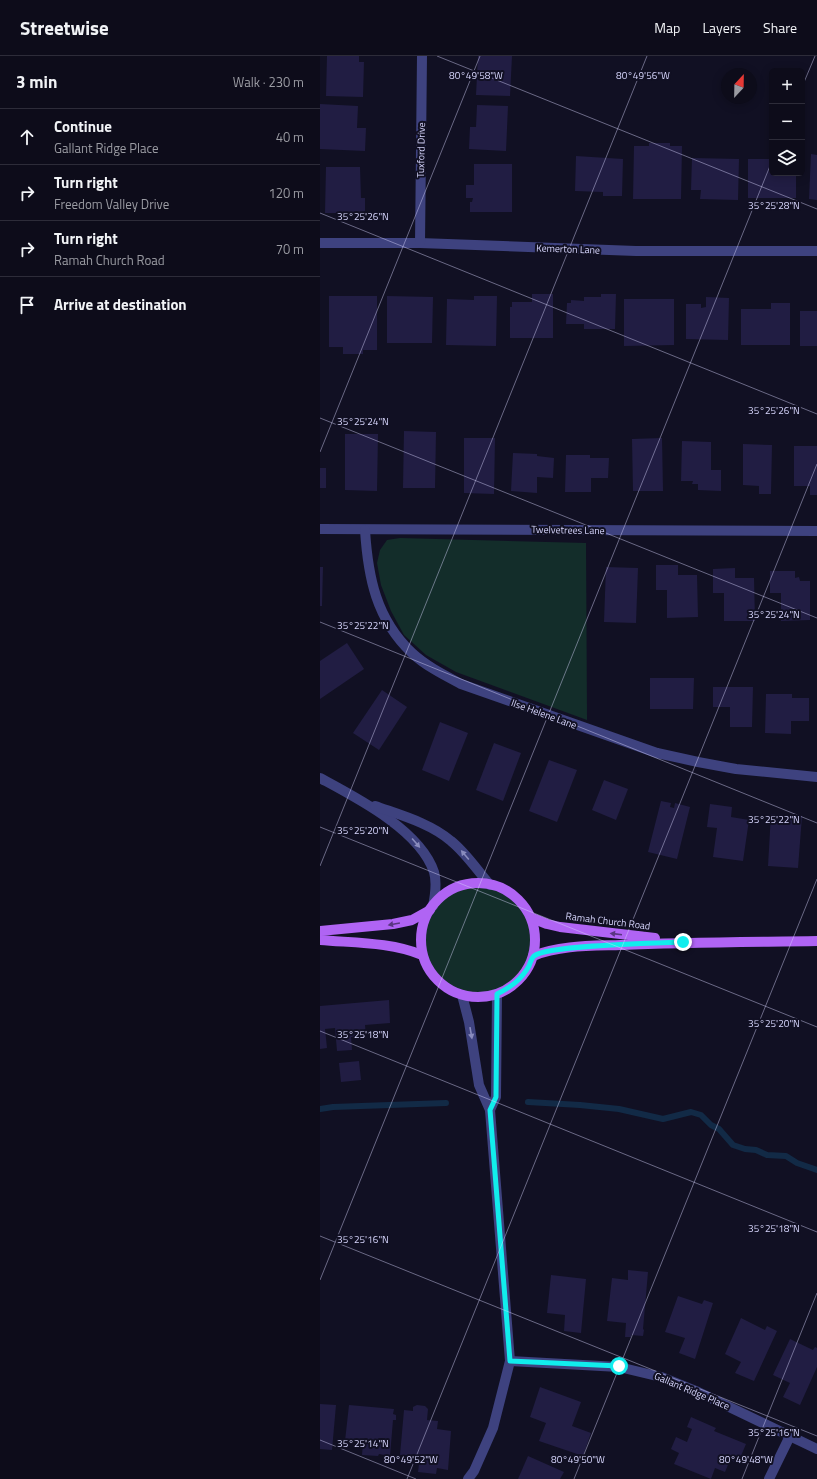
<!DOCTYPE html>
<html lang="en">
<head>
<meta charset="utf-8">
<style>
	body { margin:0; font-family:"Titillium Web",sans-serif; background:#1b1a27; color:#f1f3f6 }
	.controls { position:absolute; right:12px; top:12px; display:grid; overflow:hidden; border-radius:6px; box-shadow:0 2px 10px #0003 }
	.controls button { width:36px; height:36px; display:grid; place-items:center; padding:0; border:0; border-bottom:1px solid #2d2c39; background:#0d0c1a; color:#f1f3f6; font:20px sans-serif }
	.compass { position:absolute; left:401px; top:12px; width:36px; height:36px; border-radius:50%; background:#0d0c1a; box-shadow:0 2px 10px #0003; rotate:22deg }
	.stop { position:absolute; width:12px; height:12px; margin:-9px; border:3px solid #11eded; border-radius:50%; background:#fff }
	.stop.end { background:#11eded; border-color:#fff; box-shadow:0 1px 4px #0008 }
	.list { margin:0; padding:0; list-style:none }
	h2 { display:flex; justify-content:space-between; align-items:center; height:52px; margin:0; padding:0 16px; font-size:17px }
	h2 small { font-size:13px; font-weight:400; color:#9a9ba2 }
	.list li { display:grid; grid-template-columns:26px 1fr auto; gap:12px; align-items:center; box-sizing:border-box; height:56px; padding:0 16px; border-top:1px solid #2d2c39 }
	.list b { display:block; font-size:15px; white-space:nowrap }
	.list p { margin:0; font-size:13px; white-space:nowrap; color:#9a9ba2 }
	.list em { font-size:13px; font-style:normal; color:#9a9ba2 }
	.icon { flex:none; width:22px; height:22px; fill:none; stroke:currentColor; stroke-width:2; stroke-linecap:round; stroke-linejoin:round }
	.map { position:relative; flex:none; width:497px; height:1423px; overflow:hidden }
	header { display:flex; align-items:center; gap:24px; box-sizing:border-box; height:56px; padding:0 20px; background:#0d0c1a; border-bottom:1px solid #2d2c39 }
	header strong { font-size:19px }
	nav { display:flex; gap:22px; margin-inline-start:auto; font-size:14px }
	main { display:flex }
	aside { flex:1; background:#0d0c1a }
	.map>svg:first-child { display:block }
</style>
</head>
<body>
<header>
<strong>Streetwise</strong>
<nav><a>Map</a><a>Layers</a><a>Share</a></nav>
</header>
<main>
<aside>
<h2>3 min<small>Walk · 230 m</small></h2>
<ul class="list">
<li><svg class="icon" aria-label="ahead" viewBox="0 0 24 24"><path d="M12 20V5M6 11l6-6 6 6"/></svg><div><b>Continue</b><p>Gallant Ridge Place</p></div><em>40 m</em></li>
<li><svg class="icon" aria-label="right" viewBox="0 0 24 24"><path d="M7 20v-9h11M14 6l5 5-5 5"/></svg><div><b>Turn right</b><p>Freedom Valley Drive</p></div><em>120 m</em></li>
<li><svg class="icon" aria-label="right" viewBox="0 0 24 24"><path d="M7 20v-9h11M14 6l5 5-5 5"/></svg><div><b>Turn right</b><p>Ramah Church Road</p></div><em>70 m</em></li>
<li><svg class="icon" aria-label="arrive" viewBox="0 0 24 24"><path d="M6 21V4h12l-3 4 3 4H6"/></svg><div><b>Arrive at destination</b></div></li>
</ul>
</aside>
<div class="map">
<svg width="497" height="1423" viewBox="0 0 497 1423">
	<rect width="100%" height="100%" fill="#111023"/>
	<!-- green -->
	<g fill="#132d2a">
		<path d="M80,482l186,5 1,177 -131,-48 -30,-17 -22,-20 -13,-24 -10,-26 -4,-22 3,-13 7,-10z"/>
		<circle cx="158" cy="884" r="57"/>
	</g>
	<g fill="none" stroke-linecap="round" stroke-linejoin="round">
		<!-- stream -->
		<g stroke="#122a46" stroke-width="6">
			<path d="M208,1046l52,3 39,4 44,10 28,-7 10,3 10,10 8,4 14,16 12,4 11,1 11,5 19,1 11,7 20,7"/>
			<path d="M0,1053l13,-2 113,-4"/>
		</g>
	</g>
	<!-- building -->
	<g fill="#211d43">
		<path d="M7,0h32v6h5l-1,35 -37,-1z"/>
		<path d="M158,0h34l-2,40 -34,-1z"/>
		<path d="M0,48l38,2 -1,22h9l-1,23 -45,-2z"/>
		<path d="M157,49l31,1 -2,45 -37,-2 1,-22h6z"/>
		<path d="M329,87h21v3h12l-1,53h-48l1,-53h15z"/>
		<path d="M491,98l6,1v45l-8,-1z"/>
		<path d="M256,100l47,3 -1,37h-19v-4l-28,-1z"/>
		<path d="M372,102l47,1 -1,41 -38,-1 1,-9h-10z"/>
		<path d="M428,103h24v14h24v25h-48z"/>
		<path d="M154,108h38v48h-42v-10h2l1,-4h-7v-13h8z"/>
		<path d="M6,111h34l1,31h4v15h-40z"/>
		<path d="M212,238h21v44h-43v-31h2v-5h20z"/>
		<path d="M281,238h15l-1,35h-31v-5h-18l1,-21h4v-3l13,1v-4h17z"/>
		<path d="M9,240h48v54h-14v4h-20v-7h-14z"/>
		<path d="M67,240l46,1 -1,46h-45z"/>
		<path d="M154,240h23l-1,50 -50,-1 1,-46 27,1z"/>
		<path d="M386,241l23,1 -1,42 -42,-1v-35h15v4l5,-1z"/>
		<path d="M304,243h50v46l-50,1z"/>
		<path d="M451,247h19v42h-49v-36h30z"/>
		<rect x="480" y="255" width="17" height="35"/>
		<path d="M84,375l32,1 -1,56h-32z"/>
		<path d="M25,378h33l-1,57 -32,-1z"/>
		<path d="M144,382h31l-1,56 -30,-1z"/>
		<path d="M342,382l1,53h-30l-1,-52z"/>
		<path d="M362,385l29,1v28h10v21l-23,-1v-6h-6l1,-3h-12z"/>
		<path d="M423,388l29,1 -1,49h-12v-8l-16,-1z"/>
		<path d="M474,390h23v49h-7v-9h-16z"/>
		<path d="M193,397l24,1v2l17,2 -1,20 -16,-1v16l-26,-2z"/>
		<path d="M246,399h24v3h19l-1,20h-17v14h-26z"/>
		<rect x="0" y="412" width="6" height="20"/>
		<path d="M336,509h22v10h19l1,42 -31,1v-28h-11z"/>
		<path d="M0,511h3l-1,39h-2z"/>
		<path d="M286,511l32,1 -2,55 -32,-1z"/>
		<path d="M415,512v10h19l1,43h-31v-28h-11v-24z"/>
		<path d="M450,515h25v7l4,-1 1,4h10v39l-29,1v-28h-11z"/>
		<path d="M27,587l17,26 -44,30v-38z"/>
		<path d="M330,622h44l-1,31h-43z"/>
		<path d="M393,631h40l-1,40h-22v-20h-17z"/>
		<path d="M62,634l25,17 -28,43 -26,-17z"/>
		<path d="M446,638h26v4h17v23h-18v13l-26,-1z"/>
		<path d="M120,666l28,11 -19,48 -27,-11z"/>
		<path d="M174,687l27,10 -18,48 -27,-11z"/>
		<path d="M229,704l28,10 -20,52 -28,-11z"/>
		<path d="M284,724l24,9 -12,31 -24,-10z"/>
		<path d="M341,745l10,2 -1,4 4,1 1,-5 15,4 -13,52 -29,-7z"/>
		<path d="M390,748l22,3 -1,10 18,3 -6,41 -30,-4 4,-29 -10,-1z"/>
		<path d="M451,758l31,2 -4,52 -30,-2z"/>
		<path d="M69,944l1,23 -25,2 1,11 -15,1 1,13 -15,1 -2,-23 -10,1 2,19 -7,1v-43z"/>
		<path d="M39,1005l2,19 -20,2 -2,-19z"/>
		<path d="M308,1214l20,2 -5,57 1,1 -1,6 -12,-1v2h-6l1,-14 -19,-2 5,-43 16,2z"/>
		<path d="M231,1219l35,4 -5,54 -17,-2 1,-16 -18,-2z"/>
		<path d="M358,1240l24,8 2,-4 9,3 -18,56 -16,-6 6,-15 -20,-6z"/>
		<path d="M421,1262l24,12 2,-4 10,5 -23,50 -19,-8 6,-11 -16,-8z"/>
		<path d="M470,1283l23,11 2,-3 2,1v19l-17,38 -17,-8 7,-14 -17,-8z"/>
		<path d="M220,1331l41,15 -9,24 19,7 -8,23 -44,-15 7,-18 -16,-6z"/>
		<path d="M0,1348l16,1 -4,45 -12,-1z"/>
		<path d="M29,1349l45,4 -1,5 3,1v5h-3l-3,36 -11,-2 -1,2 -16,-1 1,-12 -18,-2z"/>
		<path d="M97,1349l8,1 3,3 -1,11 11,1 -1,8 14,2 -3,39 -11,-2 -1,6 -18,-2 2,-16 -20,-1 4,-45 9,1v-4z"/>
		<path d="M371,1361l25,11 -2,3 32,13 -8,19 -8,-3 -5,12 -10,-4 -4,11 -37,-15 5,-11 -8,-4 5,-12 11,5 5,-13 -5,-2z"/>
		<path d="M208,1400l36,16 -4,7h-42z"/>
	</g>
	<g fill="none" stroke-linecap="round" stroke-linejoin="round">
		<!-- minor -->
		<g stroke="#3e427f" stroke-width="10">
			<path d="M0,187h100l216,8h181"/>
			<path d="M100,187l2,-187"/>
			<path d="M0,473l497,2"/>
			<path d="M45,474c3,47 11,89 47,123 14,13 32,22 49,31l196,69 41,9 38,7 81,8"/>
			<path d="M0,722c37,20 100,52 114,94 3,10 1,24 -1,34"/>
			<path d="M55,750c25,9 55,17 76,35 15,12 26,29 39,44"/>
			<path d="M142,939l7,27 10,63 11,25 20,251 -17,67 -19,43 -6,8"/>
			<path d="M170,1054l6,-13 1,-103"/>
			<path d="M190,1305l109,6 42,10 37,15 119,57"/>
			<path d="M449,1423l21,-43"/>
		</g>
		<!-- major -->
		<g stroke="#b064f4" stroke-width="10">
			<circle cx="158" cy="884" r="57"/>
			<path d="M212,862l15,6 13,3 95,11"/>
			<path d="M0,875l73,-7 19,-4 18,-10"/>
			<path d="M0,884c34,3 71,2 102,15"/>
			<path d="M213,900c27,-11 59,-10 88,-11 65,-3 131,-3 196,-4"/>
		</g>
	</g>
	<!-- one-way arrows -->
	<defs><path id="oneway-solid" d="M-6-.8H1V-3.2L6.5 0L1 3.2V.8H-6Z"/></defs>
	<g fill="#8a8cbe">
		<use href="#oneway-solid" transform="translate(96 787) rotate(49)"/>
		<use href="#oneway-solid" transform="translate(145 799) rotate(-130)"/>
		<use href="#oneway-solid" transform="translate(151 977) rotate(80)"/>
	</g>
	<g fill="#593681">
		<use href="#oneway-solid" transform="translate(74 868) rotate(170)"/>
		<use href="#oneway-solid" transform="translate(296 878) rotate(-173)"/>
	</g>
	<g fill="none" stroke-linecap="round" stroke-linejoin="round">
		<!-- route -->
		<path stroke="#11eded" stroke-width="5" d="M299,1310l-109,-5 -20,-251 6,-13 1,-103c14,-7 24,-14 32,-28 1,-3 3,-8 5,-10 14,-11 125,-13 149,-14"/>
	</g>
	<!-- ticks -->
	<path fill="none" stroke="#d6d5fc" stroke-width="1" stroke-opacity="0.45" d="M117,0l380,153M482,31l13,-31M0,157l497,201M0,362l497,200M0,396l160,-396M0,566l497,201M0,771l497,200M0,810l327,-810M0,975l497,201M0,1180l497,200M0,1224l452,-1119M0,1384l96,39M87,1423l410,-1015M254,1423l243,-600M422,1423l75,-186"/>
	<g text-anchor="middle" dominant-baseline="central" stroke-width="4" stroke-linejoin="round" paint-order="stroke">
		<!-- street labels -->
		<g font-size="10" fill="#d6d5fc" stroke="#111023">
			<text transform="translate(101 94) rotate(-89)">Tuxford Drive</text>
			<text transform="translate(248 193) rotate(2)">Kemerton Lane</text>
			<text transform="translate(248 474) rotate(1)">Twelvetrees Lane</text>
			<text transform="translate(224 658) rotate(20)">Ilse Helene Lane</text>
			<text transform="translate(288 865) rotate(7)">Ramah Church Road</text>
			<text transform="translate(372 1335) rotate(23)">Gallant Ridge Place</text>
		</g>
	</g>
	<g font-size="10" text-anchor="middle" fill="#d6d5fc" stroke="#111023" stroke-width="4" stroke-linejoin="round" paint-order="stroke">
		<text x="156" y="23">80°49'58"W</text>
		<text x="323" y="23">80°49'56"W</text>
		<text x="454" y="153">35°25'28"N</text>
		<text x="43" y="164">35°25'26"N</text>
		<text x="454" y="358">35°25'26"N</text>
		<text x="43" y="369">35°25'24"N</text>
		<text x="454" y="562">35°25'24"N</text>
		<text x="43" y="573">35°25'22"N</text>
		<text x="454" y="767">35°25'22"N</text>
		<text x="43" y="778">35°25'20"N</text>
		<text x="454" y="971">35°25'20"N</text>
		<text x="43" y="982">35°25'18"N</text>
		<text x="454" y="1176">35°25'18"N</text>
		<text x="43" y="1187">35°25'16"N</text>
		<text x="454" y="1380">35°25'16"N</text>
		<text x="43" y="1391">35°25'14"N</text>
		<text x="91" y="1407">80°49'52"W</text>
		<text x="258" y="1407">80°49'50"W</text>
		<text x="426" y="1407">80°49'48"W</text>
	</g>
</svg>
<div class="controls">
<button>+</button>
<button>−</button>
<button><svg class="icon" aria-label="layers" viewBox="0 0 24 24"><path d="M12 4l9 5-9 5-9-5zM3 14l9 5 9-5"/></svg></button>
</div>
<svg class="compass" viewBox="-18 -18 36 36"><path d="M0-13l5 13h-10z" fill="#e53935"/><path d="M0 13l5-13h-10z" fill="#9a9ba2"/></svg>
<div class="stop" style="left:299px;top:1310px"></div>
<div class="stop end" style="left:363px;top:886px"></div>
</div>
</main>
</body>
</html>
